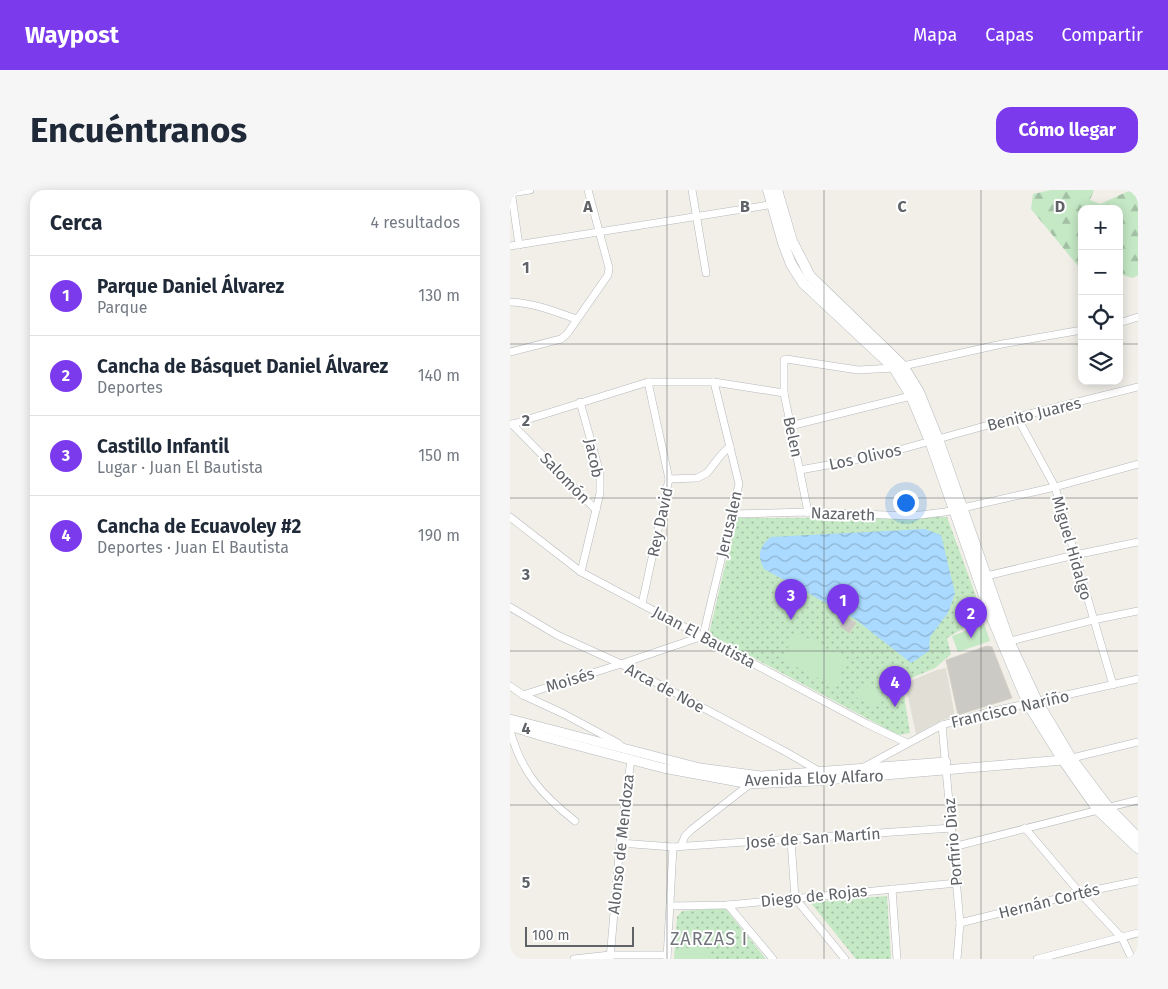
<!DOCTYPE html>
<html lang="es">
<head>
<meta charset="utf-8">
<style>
	body { margin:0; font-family:"Fira Sans",sans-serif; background:#f6f6f7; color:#1f2937 }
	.controls { position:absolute; right:15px; top:15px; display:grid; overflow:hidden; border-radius:10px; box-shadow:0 2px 12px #0003 }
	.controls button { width:45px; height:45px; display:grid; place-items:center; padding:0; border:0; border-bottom:1px solid #e0e1e3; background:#fff; color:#1f2937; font:25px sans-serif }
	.scale { position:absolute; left:15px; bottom:12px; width:109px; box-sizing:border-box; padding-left:5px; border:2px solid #5f6368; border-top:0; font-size:14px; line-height:18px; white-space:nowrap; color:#5f6368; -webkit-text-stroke:4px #fff; paint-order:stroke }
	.you { position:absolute; left:395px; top:312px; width:18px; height:18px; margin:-12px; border:4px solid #fff; border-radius:50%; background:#1a73e8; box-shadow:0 0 0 8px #1a73e833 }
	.badge { display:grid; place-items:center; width:32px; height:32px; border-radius:50%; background:#7c3aed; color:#fff; font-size:16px; font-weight:700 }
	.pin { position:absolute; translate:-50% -41px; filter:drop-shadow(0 1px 2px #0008) }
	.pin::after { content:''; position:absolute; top:26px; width:18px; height:15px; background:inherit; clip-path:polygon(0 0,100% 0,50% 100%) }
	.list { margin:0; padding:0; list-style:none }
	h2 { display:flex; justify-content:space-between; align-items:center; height:65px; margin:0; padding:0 20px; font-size:21px }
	h2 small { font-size:16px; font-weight:400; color:#747a83 }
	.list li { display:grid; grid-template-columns:32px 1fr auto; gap:15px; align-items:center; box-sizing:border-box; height:80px; padding:0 20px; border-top:1px solid #e0e1e3 }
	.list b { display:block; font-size:19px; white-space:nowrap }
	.list p { margin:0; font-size:16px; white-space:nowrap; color:#747a83 }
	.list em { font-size:16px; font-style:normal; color:#747a83 }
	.icon { flex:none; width:28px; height:28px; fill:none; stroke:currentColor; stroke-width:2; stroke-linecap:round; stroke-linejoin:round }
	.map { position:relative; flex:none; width:628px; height:769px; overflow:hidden; border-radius:15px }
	header { display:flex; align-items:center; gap:30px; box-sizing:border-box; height:70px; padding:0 25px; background:#7c3aed; color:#fff }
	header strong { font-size:24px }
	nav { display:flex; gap:28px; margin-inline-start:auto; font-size:18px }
	.intro { display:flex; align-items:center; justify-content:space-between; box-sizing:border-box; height:120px; padding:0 30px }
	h1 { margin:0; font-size:35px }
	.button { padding:12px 22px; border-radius:15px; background:#7c3aed; color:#fff; font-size:18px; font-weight:700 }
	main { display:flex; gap:30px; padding:0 30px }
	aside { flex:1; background:#fff; border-radius:15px; box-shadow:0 2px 12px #0003 }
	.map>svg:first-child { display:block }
</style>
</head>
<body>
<header>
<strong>Waypost</strong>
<nav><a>Mapa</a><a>Capas</a><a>Compartir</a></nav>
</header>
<div class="intro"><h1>Encuéntranos</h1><a class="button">Cómo llegar</a></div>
<main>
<aside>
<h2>Cerca<small>4 resultados</small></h2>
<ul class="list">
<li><span class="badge">1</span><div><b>Parque Daniel Álvarez</b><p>Parque</p></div><em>130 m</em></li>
<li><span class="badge">2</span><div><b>Cancha de Básquet Daniel Álvarez</b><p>Deportes</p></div><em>140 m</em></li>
<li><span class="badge">3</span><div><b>Castillo Infantil</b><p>Lugar · Juan El Bautista</p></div><em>150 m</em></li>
<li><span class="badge">4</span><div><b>Cancha de Ecuavoley #2</b><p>Deportes · Juan El Bautista</p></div><em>190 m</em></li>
</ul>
</aside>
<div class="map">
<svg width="628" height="769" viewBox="0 0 628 769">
	<defs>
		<pattern id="forest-firs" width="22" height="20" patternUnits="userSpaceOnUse" patternTransform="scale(1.25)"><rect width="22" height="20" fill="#c5e8c5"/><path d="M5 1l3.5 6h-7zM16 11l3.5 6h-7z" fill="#a3c0a4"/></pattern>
		<pattern id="park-dots" width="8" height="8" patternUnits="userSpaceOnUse" patternTransform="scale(1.25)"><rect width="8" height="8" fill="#c5e8c5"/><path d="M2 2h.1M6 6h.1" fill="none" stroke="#a3c0a4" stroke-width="1.8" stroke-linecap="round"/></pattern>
		<pattern id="water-waves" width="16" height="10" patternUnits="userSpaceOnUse" patternTransform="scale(1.25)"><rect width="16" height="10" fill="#aadaff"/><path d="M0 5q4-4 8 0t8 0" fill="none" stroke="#8eb4d2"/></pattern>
	</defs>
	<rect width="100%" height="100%" fill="#f1efe8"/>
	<!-- education -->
	<path fill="#e1ded6" d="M436,478l9,48 -15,5 -24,13 -11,-51 32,-13z"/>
	<!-- forest -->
	<path fill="url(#forest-firs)" d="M541,0h43l-4,10 10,4 31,-14h7v85l-5,3 -14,-4v-65h-37v57h-4l-47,-57 2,-15z"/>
	<!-- park -->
	<g fill="url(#park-dots)">
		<path d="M437,327l38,104 -21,7 -17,10 4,16 -16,14 -33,14 8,51 -12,2 -189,-101 27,-116z"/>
		<path d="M377,706l4,63h-35l-46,-57z"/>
		<path d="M215,718l41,51h-92l3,-42 5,-6z"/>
	</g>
	<!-- pitch -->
	<g fill="#c5e8c5">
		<path d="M474,434l6,17 -32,11 -6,-16z"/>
		<path d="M286,442l52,28 -14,27 -52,-28z"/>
		<path d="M352,493l20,12 -7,13 -21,-12z"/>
		<path d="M197,756l2,13h-33v-10z"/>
	</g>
	<!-- water -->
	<path fill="url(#water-waves)" d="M415,339l16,6 14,58 -7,20 -18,24 -1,14 -18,12 -56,-44 -91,-50c-7,-13 -5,-23 7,-32z"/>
	<!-- building -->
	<g fill="#cccac5" stroke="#d6d1c6">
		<path d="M337,427l9,6 -7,10 -9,-7z"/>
		<path d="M477,456l5,1 20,51 -54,17 -12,-55z"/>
	</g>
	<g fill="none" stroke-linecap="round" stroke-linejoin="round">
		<defs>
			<g id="minor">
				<path d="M1,0l8,55"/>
				<path d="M182,0l14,83"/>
				<path d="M0,3l20,-3"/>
				<path d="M0,56l265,-42"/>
				<path d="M0,112c24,1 44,9 66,17"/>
				<path d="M609,133l19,-6"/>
				<path d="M0,162l51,-13 6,-5 41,-59 1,-7 -21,-78"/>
				<path d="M70,212l20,71v20l-19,79"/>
				<path d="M507,227l38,70 58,198"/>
				<path d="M2,234l84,86"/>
				<path d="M0,235l138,-43h66l70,11"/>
				<path d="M280,236l121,-30"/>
				<path d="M290,280l77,-14 140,-39 121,-30"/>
				<path d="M159,289l28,-1 10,-5 14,-18 9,-9"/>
				<path d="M298,322l-24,-119v-33l2,-1 72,11 36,-2 108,-24 80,-14"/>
				<path d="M221,324l77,-2 104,4 33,-4 110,-25 83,-23"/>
				<path d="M0,327l71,55 284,151 42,20"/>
				<path d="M472,387l93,-22 63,-13"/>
				<path d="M132,414l27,-125 -21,-97"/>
				<path d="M0,417l47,28 64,29 165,88 33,19"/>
				<path d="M193,446l36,-152 -25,-102"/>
				<path d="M497,452l86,-22 45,-9"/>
				<path d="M0,496l13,9 41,19 54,29 3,3"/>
				<path d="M13,505l98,-31 82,-28"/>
				<path d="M432,535l18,198 -3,36"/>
				<path d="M0,540c11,42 32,65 65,91"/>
				<path d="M558,569l70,-17"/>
				<path d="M354,577l78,-42 43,-12 153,-34"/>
				<path d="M515,638l55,65 42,45 10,21"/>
				<path d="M281,650l4,58 50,61"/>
				<path d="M110,653l53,4 279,-19"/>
				<path d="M171,656l4,-10 6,-6 59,-46"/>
				<path d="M443,657l185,-47"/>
				<path d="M382,699l5,70"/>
				<path d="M218,715l45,54"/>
				<path d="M160,716l58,-1 229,-22"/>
				<path d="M450,733l120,-30 58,-12"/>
				<path d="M64,769l36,-4h57"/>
				<path d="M100,769l10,-116 11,-84"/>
				<path d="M157,769l6,-112"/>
				<path d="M527,769l101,-26"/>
			</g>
			<g id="tertiary">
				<path d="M0,529l190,49 61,8 185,-14"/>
				<path d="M0,536l35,11 118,31 87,16 64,-3 249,-21"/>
			</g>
			<g id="secondary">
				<path d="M258,0l15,53 8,21 12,19 91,85 17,28 19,45 60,172 38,91 35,56 35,50 40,38"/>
				<path d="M267,0l15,51 18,35 93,90 16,26 19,47 71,202 28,60 34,57 37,49 30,31"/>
			</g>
		</defs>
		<!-- minor casing -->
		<use href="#minor" stroke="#b5b8bc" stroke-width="8"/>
		<!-- tertiary casing -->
		<use href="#tertiary" stroke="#b5b8bc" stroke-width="10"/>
		<!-- secondary casing -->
		<use href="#secondary" stroke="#b6babf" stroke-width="11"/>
		<!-- minor -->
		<use href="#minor" stroke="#fff" stroke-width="7"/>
		<!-- tertiary -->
		<use href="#tertiary" stroke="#fff" stroke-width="9"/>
		<!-- secondary -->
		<use href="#secondary" stroke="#fff" stroke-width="10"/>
	</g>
	<!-- grid -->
	<path fill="none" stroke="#5f6368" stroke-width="1" stroke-opacity="0.55" d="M157,0v769M314,0v769M471,0v769M0,154h572M609,154h19M0,308h628M0,461h628M0,615h628"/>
	<g text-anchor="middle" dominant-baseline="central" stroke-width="4" stroke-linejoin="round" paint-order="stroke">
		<!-- street labels -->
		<g font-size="16" fill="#5f6368" stroke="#fff">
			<text transform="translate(524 224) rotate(-14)">Benito Juares</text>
			<text transform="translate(283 247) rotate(78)">Belen</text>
			<text transform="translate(355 267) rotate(-12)">Los Olivos</text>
			<text transform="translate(84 268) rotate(78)">Jacob</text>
			<text transform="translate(55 288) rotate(46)">Salomón</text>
			<text transform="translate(333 324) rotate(2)">Nazareth</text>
			<text transform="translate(150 332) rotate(-78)">Rey David</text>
			<text transform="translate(219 334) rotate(-77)">Jerusalen</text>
			<text transform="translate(562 358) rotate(74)">Miguel Hidalgo</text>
			<text transform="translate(194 447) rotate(28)">Juan El Bautista</text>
			<text transform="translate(60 490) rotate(-17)">Moisés</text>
			<text transform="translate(155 498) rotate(28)">Arca de Noe</text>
			<text transform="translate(500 519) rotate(-13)">Francisco Nariño</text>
			<text transform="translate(304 588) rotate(-2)">Avenida Eloy Alfaro</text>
			<text transform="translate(303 648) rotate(-4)">José de San Martín</text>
			<text transform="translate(443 652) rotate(-95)">Porfirio Diaz</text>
			<text transform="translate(111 654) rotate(-84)">Alonso de Mendoza</text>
			<text transform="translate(304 706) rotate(-6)">Diego de Rojas</text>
			<text transform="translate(539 711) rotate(-14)">Hernán Cortés</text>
		</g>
		<!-- neighbourhood labels -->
		<g font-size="18" letter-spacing="1" fill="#70757a" stroke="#fff">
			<text x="199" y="749">ZARZAS I</text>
		</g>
	</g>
	<g font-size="16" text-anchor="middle" font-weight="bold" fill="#5f6368" stroke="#fff" stroke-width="4" stroke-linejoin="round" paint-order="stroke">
		<text x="78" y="22">A</text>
		<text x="235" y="22">B</text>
		<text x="392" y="22">C</text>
		<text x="550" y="22">D</text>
		<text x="16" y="83">1</text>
		<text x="16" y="236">2</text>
		<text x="16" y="390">3</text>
		<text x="16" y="544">4</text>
		<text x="16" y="698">5</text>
	</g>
</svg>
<div class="controls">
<button>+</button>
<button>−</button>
<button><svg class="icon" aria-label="locate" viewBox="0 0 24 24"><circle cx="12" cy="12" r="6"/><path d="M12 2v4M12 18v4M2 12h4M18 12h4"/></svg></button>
<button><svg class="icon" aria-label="layers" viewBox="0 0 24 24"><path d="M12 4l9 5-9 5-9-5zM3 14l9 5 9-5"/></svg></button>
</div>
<div class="scale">100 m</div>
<div class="you"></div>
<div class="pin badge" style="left:333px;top:435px">1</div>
<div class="pin badge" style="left:461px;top:448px">2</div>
<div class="pin badge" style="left:281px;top:430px">3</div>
<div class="pin badge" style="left:385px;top:517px">4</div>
</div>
</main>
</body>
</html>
